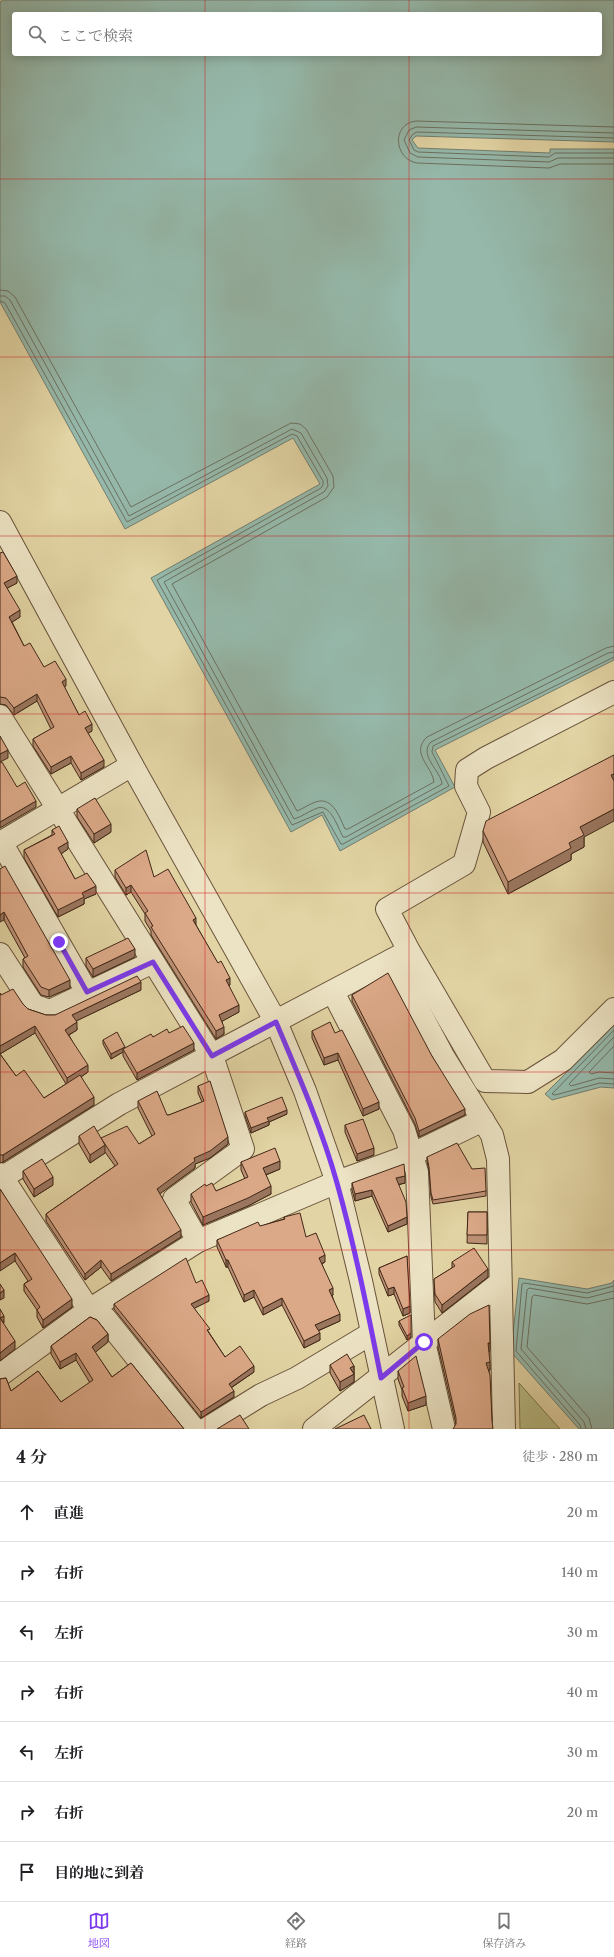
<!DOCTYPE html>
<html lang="ja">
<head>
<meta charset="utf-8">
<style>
	body { margin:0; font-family:"Libre Caslon Text","Noto Serif JP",serif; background:#f2f2f2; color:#202124 }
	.stop { position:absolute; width:12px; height:12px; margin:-9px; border:3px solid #7c3aed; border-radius:50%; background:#fff }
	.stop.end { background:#7c3aed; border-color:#fff; box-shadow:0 1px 4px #0008 }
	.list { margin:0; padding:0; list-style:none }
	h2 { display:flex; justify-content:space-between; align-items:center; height:52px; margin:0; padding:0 16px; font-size:17px }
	h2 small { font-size:13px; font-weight:400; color:#757577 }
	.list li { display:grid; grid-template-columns:26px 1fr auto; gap:12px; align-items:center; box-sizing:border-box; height:60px; padding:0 16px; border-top:1px solid #e0e0e0 }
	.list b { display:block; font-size:15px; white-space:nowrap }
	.list em { font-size:13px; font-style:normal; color:#757577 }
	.icon { flex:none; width:22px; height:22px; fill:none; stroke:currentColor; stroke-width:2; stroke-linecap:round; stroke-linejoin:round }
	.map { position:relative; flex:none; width:614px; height:1429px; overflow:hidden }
	.search { position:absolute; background:#fff; box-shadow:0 2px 10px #0003; left:12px; right:12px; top:12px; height:44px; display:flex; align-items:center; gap:10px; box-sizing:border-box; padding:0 14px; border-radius:4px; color:#757577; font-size:15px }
	.sheet { height:472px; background:#fff }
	nav { display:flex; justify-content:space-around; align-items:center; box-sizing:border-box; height:56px; border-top:1px solid #e0e0e0; background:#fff; font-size:11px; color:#757577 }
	nav a { display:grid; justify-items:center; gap:2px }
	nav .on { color:#7c3aed }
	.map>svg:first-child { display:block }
</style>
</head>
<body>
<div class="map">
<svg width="614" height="1429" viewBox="0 0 614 1429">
	<rect width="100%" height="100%" fill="#e2d4a4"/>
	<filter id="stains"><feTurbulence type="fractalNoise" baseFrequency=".005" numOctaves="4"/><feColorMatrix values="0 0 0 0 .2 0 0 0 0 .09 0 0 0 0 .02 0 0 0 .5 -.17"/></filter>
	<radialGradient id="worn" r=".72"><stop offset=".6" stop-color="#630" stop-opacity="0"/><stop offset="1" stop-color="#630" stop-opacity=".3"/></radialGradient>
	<!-- green -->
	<path fill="#b8bb82" stroke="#7c724c" d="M519,1383l41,46h-40z"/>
	<!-- water -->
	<g fill="#95b8aa" stroke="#737e6f" fill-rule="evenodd">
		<path d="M3,0h611v142l-198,-6 -4,4 6,8 132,5v-4h64v511l-179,90 20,37 -115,64 -18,-36 -31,17 -140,-254 169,-94 -27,-46 -168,91 -125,-227v-300zM14,14h586v40h-586z"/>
		<path d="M614,1025v63l-13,-1 -49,13 -7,-6z"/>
		<path d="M519,1278l68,11 25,-6 2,-3v149h-35l-68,-77z"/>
	</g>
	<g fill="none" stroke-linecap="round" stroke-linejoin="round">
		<!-- shore -->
		<g stroke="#6b7060" stroke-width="1">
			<path d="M614,127l-198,-6c-25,3 -22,38 1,42l132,5 11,-4h54"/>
			<path d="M614,133l-198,-6 -7,3 -5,10 6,13 8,4 131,5 9,-4h56"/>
			<path d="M614,138l-197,-6 -4,2 -4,6 5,10 4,2 131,5 6,-4h59"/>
			<path d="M0,290l8,1 7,6 116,210 160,-84 9,1 6,5 27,47 1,11 -7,10 -155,87 125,227c5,-2 11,-6 16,-8 19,-9 26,13 32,26h3l86,-47c-2,-16 -24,-29 -7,-45l179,-89 8,-2"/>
			<path d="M0,296h5l5,4 119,216 163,-87 9,4 26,45 1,8 -4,6 -160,90 130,237c7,-2 14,-7 21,-10 15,-8 22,17 28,28h3l96,-53c-1,-13 -24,-29 -11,-42l177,-89 6,-1"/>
			<path d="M0,301l5,2 122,219 165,-88 5,2 26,45v4l-2,3 -164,92 135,245 31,-13 18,32h2l106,-58 -17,-34 1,-6 181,-89"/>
			<path d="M614,1030l-62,64 3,1 45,-12 14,1"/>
			<path d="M614,1037l-45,47 2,2 28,-8 15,1"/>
			<path d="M614,1046l-25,26 2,2 8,-2 15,1"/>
			<path d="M581,1429l-1,-4 -64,-74 6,-67 2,-1 63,10 27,-7"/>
			<path d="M586,1429l-2,-7 -63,-73 6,-59 2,-2 58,10 27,-7"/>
			<path d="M592,1429l-3,-11 -62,-71 5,-50 2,-2 53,9 27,-6"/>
		</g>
		<defs>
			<g id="minor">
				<path d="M0,522l132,243 144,257 29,69 32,91 24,99 32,148"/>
				<path d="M614,692l-128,66 -19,12 -1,16 13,26 -15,52 -77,45 22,42 76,130 43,1 35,-22 51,-51"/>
				<path d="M0,716l212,340 31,93 -69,50 24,42"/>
				<path d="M1,842l86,150"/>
				<path d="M0,843l132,-78"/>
				<path d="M0,954l33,51 17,6 103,-49"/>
				<path d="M392,960l51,96 49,79 6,24 6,270"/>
				<path d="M333,992l71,138 13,42 7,170 20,87"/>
				<path d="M0,1174l89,136 16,8 89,111"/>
				<path d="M0,1179l119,-75 286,-151"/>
				<path d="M0,1375l89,-65 109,-69 139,-59 74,-27 72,-35"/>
				<path d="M206,1429l55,-34 36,-17 75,-45"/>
				<path d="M314,1429l186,-146"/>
			</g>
		</defs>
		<!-- minor casing -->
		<use href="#minor" stroke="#69533a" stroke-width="24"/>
		<!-- minor -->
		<use href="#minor" stroke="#ece3c4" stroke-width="22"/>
	</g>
	<!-- wall -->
	<g fill="#bd9175" stroke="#412817" fill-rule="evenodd">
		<path d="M0,553l17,30 -10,5 13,29 -8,5 12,24 20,21 22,19 -2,1 15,28 13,16 -4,2 16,34 -23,13 -10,-17 -20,11 -18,-28v-7l18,-10 -14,-28 -23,14 -8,-10 -6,-1z"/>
		<path d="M77,809l34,23 -17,11 -17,-26z"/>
		<path d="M52,830l16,19 -7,5 14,25 21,15 -12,5v5l-26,13 -34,-59v-8l28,-15z"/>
		<path d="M483,831l101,6v10l-13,7v6l-63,34 -25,-52z"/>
		<path d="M0,869l70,119 -21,9 -8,-2 -18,-28v-8l2,-1 -21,-38z"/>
		<path d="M115,870l39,7 42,48 34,60 -1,1 10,26 -17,9 2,13 -8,5 -65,-104v-4l-6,-10v-7l-14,-22 -5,3 -11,-18z"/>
		<path d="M135,957l-42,20 -7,-11v-8z"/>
		<path d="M141,990l-65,31 1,9 -8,5 19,37 -7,5 13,28 -91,57 -3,1v-170l1,2 22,9 5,5 18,6h9zM35,1033l31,51 -22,14 -28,-22 -16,-22z"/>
		<path d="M352,995l80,61 33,59 -46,22 -4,-13 -63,-123z"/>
		<path d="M312,1031l23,2 44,76 -16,7 -25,-56 -14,5 -12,-27z"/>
		<path d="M169,1033l25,17 -57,30 -14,-24v-4l-12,7 -8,-15v-4l22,8 28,-11z"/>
		<path d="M198,1086l30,58 -18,14 -15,6v4l-36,26 22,43 -70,44 -10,-14 -16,13 -39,-59v-7l69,-48 -10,-14v1l-15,10 -11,-19v-8l22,2 38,6 13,-8 -14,-28v-7l29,14h2l33,-13 -4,-9z"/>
		<path d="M245,1112l42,2 -18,8v3l-18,8 -6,-17z"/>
		<path d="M345,1125l29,30 -17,6 -12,-29z"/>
		<path d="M427,1157l45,12 14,22v5l-53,8 -2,-7 -2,-26 -2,-10z"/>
		<path d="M241,1162l39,7 -14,6 5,19 -23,12 -45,19 -12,-23v-8l15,-8 10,5 29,-12 -4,-9z"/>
		<path d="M23,1171l30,14 -19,12 -11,-18z"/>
		<path d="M352,1183h53l-7,2 9,39 -19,8 -16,-36 -17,5 -3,-11z"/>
		<path d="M0,1189l72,118 -29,21 -6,-11v-7l-13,-19v-7l4,-3 -13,-20z"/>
		<path d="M468,1212h19v32l-20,-1z"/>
		<path d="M284,1217l22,20 19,25 -3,2 11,31h-1l8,26 -22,10 2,9 -16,8 -22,-43 -19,10 -9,-18 -10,5 -16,-35h-2l-9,-20v-7l67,-21z"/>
		<path d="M407,1256l3,57 -7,3 -9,-22 -6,2 -9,-22v-6z"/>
		<path d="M452,1262l36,15 -46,36 -7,-11 -1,-23 18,-11z"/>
		<path d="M196,1283l13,18 -15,7 16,26 15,23 29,15 -23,16 3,9 -33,21 -87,-109v-5z"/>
		<path d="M90,1317l7,3 11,14v8l-13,10 17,25 19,-14 53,66h-184v-50l6,-1 5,13 27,-20 23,31 29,-19 -14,-23 -16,9 -9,-15v-8z"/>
		<path d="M399,1321l12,16 -4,3 -8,-15z"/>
		<path d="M438,1339l52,12h-1l1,19h-1l3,51 -36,3 -18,-77z"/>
		<path d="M330,1365l24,1v16l-14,9 -10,-18z"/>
		<path d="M398,1371l28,34 -18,6 -6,-15v-6l-4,-11z"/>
	</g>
	<!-- shaded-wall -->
	<g fill="#9a765f" stroke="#412817">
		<path d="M17,576v7l-13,7v-7z"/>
		<path d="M20,610v7l-11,7v-7z"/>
		<path d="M66,679v7l-4,3v-7z"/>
		<path d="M37,694v7l-23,14v-7z"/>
		<path d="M92,724v7l-7,4v-7z"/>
		<path d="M8,750v8l-8,4v-8z"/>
		<path d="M71,756v7l-20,11v-7z"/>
		<path d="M104,760v7l-23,13v-7z"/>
		<path d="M614,774v11l-3,-10z"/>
		<path d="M36,801v6l-36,21v-6z"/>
		<path d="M614,809v12l-30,16v10l-13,7v6l-63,34v-12l61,-39 11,-16z"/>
		<path d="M111,824v8l-17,11v-9z"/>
		<path d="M68,842v7l-10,7v-8z"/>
		<path d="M131,885v7l-5,3v-7z"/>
		<path d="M96,886v8l-12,5v5l-26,13v-7l24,-17z"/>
		<path d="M4,912v8l-4,2v-7z"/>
		<path d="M196,918v7l-3,-5z"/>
		<path d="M135,949v8l-42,20v-8z"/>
		<path d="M230,978v7l-4,2v-7z"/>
		<path d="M70,980v8l-21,9v-7z"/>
		<path d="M141,982v8l-69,33v-8z"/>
		<path d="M239,1005v7l-20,11v-8z"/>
		<path d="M77,1022v8l-12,7v-7z"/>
		<path d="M35,1026v7l-35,21v-8z"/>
		<path d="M224,1027v7l-8,5v-8z"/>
		<path d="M194,1043v7l-57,30v-7z"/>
		<path d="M125,1047v4l-2,-2v3l-12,7v-5z"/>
		<path d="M338,1053v7l-14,5v-7z"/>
		<path d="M88,1065v7l-21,14v-8z"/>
		<path d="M94,1097v8l-91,57v-7z"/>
		<path d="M379,1102v7l-16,7v-7z"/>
		<path d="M465,1109v6l-46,22v-6z"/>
		<path d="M287,1110v4l-18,8v3l-18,8v-5l16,-10z"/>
		<path d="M228,1137v7l-18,14 -15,6v4l-38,28v-7l37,-31z"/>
		<path d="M105,1145v8l-15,10v-8z"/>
		<path d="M374,1148v7l-17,6v-7z"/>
		<path d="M280,1161v8l-17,7v-8z"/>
		<path d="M405,1176v7l-9,2v-7z"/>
		<path d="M53,1177v8l-19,12v-8z"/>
		<path d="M271,1186v8l-23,12 -45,19v-8z"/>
		<path d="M372,1190v6l-17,5v-7z"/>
		<path d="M407,1217v7l-19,8v-6z"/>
		<path d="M181,1230v7l-70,44v-7z"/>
		<path d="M15,1253v8l-15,10v-8z"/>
		<path d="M325,1255v7l-6,3v-7z"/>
		<path d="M101,1260v7l-16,13v-6z"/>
		<rect x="226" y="1260" width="2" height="7"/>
		<path d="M488,1269v8l-46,36v-8z"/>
		<path d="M394,1287v7l-6,2v-7z"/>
		<path d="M333,1288v7l-4,2v-7z"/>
		<path d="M4,1290v8l-4,2v-7z"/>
		<path d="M254,1290v7l-10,5v-7z"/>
		<path d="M209,1295v6l-18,9v-6z"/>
		<path d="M282,1298v7l-19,10v-7z"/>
		<path d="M72,1299v8l-29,21v-8z"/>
		<path d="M410,1306v7l-7,3v-7z"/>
		<path d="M340,1314v7l-25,11v-7z"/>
		<path d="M4,1316v7l-4,-5z"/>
		<path d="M320,1333v7l-16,8v-7z"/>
		<path d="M411,1333v4l-4,3v-4z"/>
		<path d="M108,1334v8l-16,13v-8z"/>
		<path d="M15,1341v8l-15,12v-8z"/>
		<path d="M488,1343h2v8l-2,1z"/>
		<path d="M76,1353v7l-16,9v-7z"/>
		<path d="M490,1362v8l-4,1v-8z"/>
		<path d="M254,1366v6l-25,17v-5z"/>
		<path d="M354,1366v8l-4,-6z"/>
		<path d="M354,1374v8l-14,9v-9z"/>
		<path d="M234,1391v6l-33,21v-6z"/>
		<path d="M426,1396v9l-18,6v-8z"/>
	</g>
	<!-- building -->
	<g fill="#dca988" stroke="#412817">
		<path d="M3,552l14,24 -13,7 16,27 -11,7 15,29 6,-3 14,24 11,-6 11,18 -4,3 17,33 6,-4 7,13 -7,4 19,32 -23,13 -10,-17 -20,11 -18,-28 21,-12 -17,-33 -23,14 -8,-10 -6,-1v-144z"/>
		<path d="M0,736l8,14 -8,4z"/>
		<path d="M614,755v19l-3,1 3,6v28l-34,18 4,8 -15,8 2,5 -63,34 -25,-51 3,-10z"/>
		<path d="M2,762l15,25 8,-5 11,19 -36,21v-59z"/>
		<path d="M95,798l16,26 -17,10 -17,-25z"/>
		<path d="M59,826l9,16 -10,6 17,31 12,-6 9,13 -14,7 2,4 -26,13 -34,-60 31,-16 -3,-4z"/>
		<path d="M146,850l8,27 14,-8 28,49 -3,2 25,43 3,-2 9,17 -4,2 13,25 -20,10 5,12 -8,4 -65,-104 2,-1 -8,-13 3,-2 -17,-26 -5,3 -11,-18z"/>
		<path d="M5,866l65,114 -21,10 -8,-3 -18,-28 5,-3 -24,-44 -4,3v-46z"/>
		<path d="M128,938l7,11 -42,20 -7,-11z"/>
		<path d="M388,973l44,83 33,53 -46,22 -4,-13 -63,-123z"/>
		<path d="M137,976l4,6 -69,33 5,7 -12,8 23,35 -21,13 -32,-52 -35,20v-53l1,2 12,-6 10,15 5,5 18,6h9z"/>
		<path d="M330,1022l5,11 7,-3 37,72 -16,7 -25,-56 -14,5 -12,-27z"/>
		<path d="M183,1026l11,17 -57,30 -14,-24 28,-15 2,3 14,-8 2,4z"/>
		<path d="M117,1032l8,15 -14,7 -8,-14z"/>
		<path d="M0,1054l16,22 8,-6 20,28 36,-23 14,22 -91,58h-3z"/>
		<path d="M210,1081l18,56 -18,14 -16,7 1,3 -38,28 24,41 -70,44 -10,-14 -16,14 -39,-60 72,-50 -17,-26 26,-12 12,18 16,-10 -17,-33 19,-10 10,24h2l35,-14 -6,-15z"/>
		<path d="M282,1097l5,13 -20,8 2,3 -18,7 -6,-16z"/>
		<path d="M363,1119l11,29 -17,6 -12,-29z"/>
		<path d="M94,1126l11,19 -15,10 -11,-19z"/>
		<path d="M457,1143l15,26 13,-1 1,23 -53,9 -2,-7 -2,-26 -2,-10z"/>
		<path d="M275,1148l5,13 -17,7 8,18 -23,12 -45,19 -12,-23 14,-10 1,2 6,-3 4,8 32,-14 -7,-15z"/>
		<path d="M42,1159l11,18 -19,12 -11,-18z"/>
		<path d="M404,1164l1,12 -9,2 10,24 1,15 -19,9 -16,-36 -17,4 -3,-11z"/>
		<path d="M0,1189l72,110 -29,21 -6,-10 3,-3 -16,-23 8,-5 -17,-26 -15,10z"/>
		<path d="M468,1212h19v23h-20z"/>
		<path d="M300,1213l6,24 10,-4 9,22 -6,3 14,30 -4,2 11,24 -25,11 5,8 -16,8 -22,-43 -19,10 -9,-18 -10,5 -16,-35h-2l-9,-20 41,-18 2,4 25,-7 -1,-2z"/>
		<path d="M474,1248l14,21 -46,36 -7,-11 -1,-15 21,-13 -3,-4z"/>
		<path d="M407,1256l3,50 -7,3 -9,-22 -6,2 -9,-21z"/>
		<path d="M186,1258l10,25 6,-3 7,15 -18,9 19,25 -3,1 18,27 15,-11 14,20 -25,18 5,7 -33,21 -87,-108z"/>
		<path d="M0,1284l4,6 -4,3z"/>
		<path d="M489,1305l1,38h-2l2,19 -4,1 4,12 2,46 1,8h-40l3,-5v-6l-18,-79 32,-25z"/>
		<path d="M0,1309l4,7 -4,2z"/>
		<path d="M411,1315v18l-4,3 -8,-15z"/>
		<path d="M90,1317l7,3 11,14 -16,13 20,30 19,-14 53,66h-184v-50l6,-1 5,13 27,-20 23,31 32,-22 -17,-27 -16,9 -9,-16z"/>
		<path d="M0,1318l15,23 -15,12z"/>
		<path d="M347,1354l7,12 -4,2 4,6 -14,8 -10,-17z"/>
		<path d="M416,1356l10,40 -18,7 -6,-15 2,-1 -6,-16z"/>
		<path d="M240,1415l9,14h-32z"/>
		<path d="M364,1415l7,14h-36z"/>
	</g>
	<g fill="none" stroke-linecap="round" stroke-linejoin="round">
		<!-- route -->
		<path stroke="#7c3aed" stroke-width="5" d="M59,942l28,50 66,-30 59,94 64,-34c22,52 46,107 61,161 18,64 31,130 44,195l43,-36"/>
	</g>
	<!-- grid -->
	<path fill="none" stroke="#d62828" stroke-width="1" stroke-opacity="0.55" d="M205,0v14M409,0v14M205,54v1375M409,54v1375M0,179h614M0,357h614M0,536h614M0,714h614M0,893h614M0,1072h614M0,1250h614"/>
	<rect width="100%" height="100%" filter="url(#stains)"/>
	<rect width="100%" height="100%" fill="url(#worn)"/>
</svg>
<div class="stop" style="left:424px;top:1342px"></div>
<div class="stop end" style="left:59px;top:942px"></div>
<div class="search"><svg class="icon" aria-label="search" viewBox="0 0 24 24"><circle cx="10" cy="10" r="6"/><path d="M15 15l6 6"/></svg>ここで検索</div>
</div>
<section class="sheet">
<h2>4 分<small>徒歩 · 280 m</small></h2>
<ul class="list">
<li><svg class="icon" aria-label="ahead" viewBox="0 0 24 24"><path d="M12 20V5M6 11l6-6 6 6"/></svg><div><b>直進</b></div><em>20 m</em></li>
<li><svg class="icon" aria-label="right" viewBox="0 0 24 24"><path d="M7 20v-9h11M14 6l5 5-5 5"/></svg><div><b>右折</b></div><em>140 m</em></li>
<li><svg class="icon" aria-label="left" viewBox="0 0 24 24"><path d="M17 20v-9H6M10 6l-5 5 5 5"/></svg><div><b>左折</b></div><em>30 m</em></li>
<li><svg class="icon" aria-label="right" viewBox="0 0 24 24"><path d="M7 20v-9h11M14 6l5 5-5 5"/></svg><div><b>右折</b></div><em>40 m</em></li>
<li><svg class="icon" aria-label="left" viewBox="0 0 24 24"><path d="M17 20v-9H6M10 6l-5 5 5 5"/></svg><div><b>左折</b></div><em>30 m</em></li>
<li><svg class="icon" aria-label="right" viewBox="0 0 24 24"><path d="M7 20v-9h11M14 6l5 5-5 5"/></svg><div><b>右折</b></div><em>20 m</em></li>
<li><svg class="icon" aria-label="arrive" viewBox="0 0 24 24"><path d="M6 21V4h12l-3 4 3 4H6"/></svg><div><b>目的地に到着</b></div></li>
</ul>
</section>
<nav>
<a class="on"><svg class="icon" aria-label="map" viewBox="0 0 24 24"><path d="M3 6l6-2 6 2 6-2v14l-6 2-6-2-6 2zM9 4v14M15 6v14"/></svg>地図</a>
<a><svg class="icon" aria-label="directions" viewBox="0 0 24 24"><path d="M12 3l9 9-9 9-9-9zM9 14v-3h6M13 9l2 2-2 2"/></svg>経路</a>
<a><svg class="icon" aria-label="saved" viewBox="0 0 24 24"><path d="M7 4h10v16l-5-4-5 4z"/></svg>保存済み</a>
</nav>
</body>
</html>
